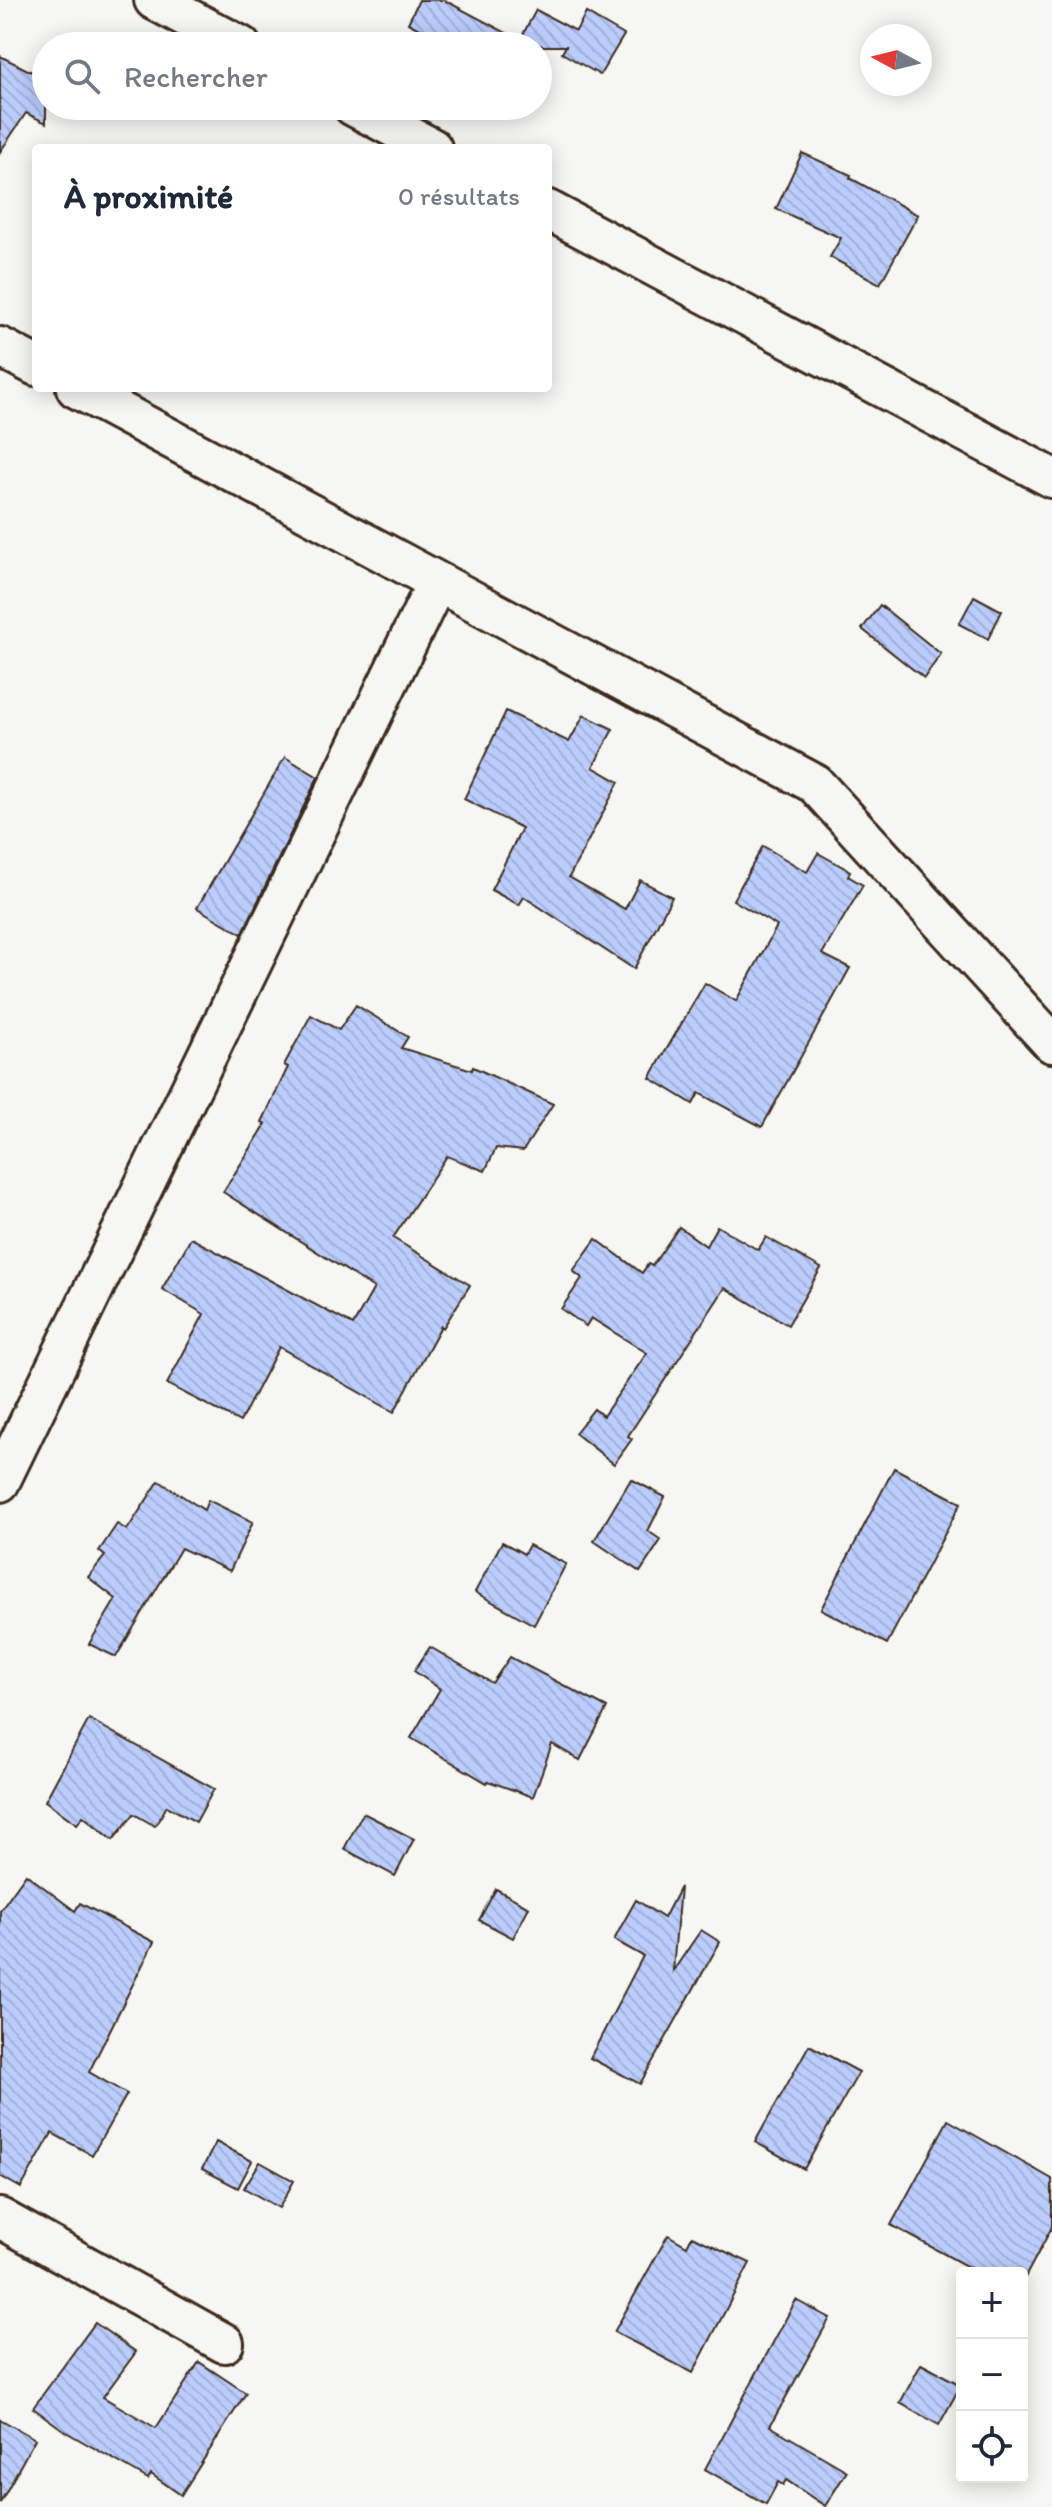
<!DOCTYPE html>
<html lang="fr">
<head>
<meta charset="utf-8">
<style>
	body { margin:0; font-family:Itim,sans-serif; background:#f6f6f7; color:#1f2937 }
	.controls { position:absolute; right:24px; bottom:24px; display:grid; overflow:hidden; border-radius:8px; box-shadow:0 4px 20px #0003 }
	.controls button { width:72px; height:72px; display:grid; place-items:center; padding:0; border:0; border-bottom:2px solid #e0e1e3; background:#fff; color:#1f2937; font:40px sans-serif }
	.compass { position:absolute; left:860px; top:24px; width:72px; height:72px; border-radius:50%; background:#fff; box-shadow:0 4px 20px #0003; rotate:277deg }
	.list { margin:0; padding:0; list-style:none }
	h2 { display:flex; justify-content:space-between; align-items:center; height:104px; margin:0; padding:0 32px; font-size:34px }
	h2 small { font-size:26px; font-weight:400; color:#747a83 }
	.icon { flex:none; width:44px; height:44px; fill:none; stroke:currentColor; stroke-width:2; stroke-linecap:round; stroke-linejoin:round }
	.map { position:relative; flex:none; width:1052px; height:2507px; overflow:hidden }
	.search { position:absolute; background:#fff; box-shadow:0 4px 20px #0003; left:32px; top:32px; width:520px; height:88px; display:flex; align-items:center; gap:20px; box-sizing:border-box; padding:0 28px; border-radius:44px; color:#747a83; font-size:30px }
	.panel { position:absolute; background:#fff; box-shadow:0 4px 20px #0003; left:32px; top:144px; width:520px; height:248px; border-radius:8px }
	.map>svg:first-child { display:block }
</style>
</head>
<body>
<div class="map">
<svg width="1052" height="2507" viewBox="0 0 1052 2507">
	<defs>
		<pattern id="building-back-hatch" width="6" height="6" patternUnits="userSpaceOnUse" patternTransform="scale(2)"><rect width="6" height="6" fill="#bbcdfd"/><path d="M-1 5l2 2M0 0l6 6M5-1l2 2" fill="none" stroke="#a2b0d8"/></pattern>
	</defs>
	<rect width="100%" height="100%" fill="#f6f6f2"/>
	<filter id="ink" filterUnits="userSpaceOnUse"><feTurbulence type="fractalNoise" baseFrequency=".0125" numOctaves="2"/><feDisplacementMap in="SourceGraphic" scale="16" xChannelSelector="R" yChannelSelector="G"/><feConvolveMatrix kernelMatrix="1 2 1 2 8 2 1 2 1" color-interpolation-filters="sRGB"/></filter>
	<g filter="url(#ink)">
		<!-- building -->
		<g fill="url(#building-back-hatch)" stroke="#3b2a1e" stroke-width="2">
			<path d="M419,0h25l87,46h-80l-43,-23z"/>
			<path d="M536,10l40,21 10,-18 38,22 -24,40 -38,-22 4,-7h-24l-20,-10z"/>
			<path d="M0,56l46,23v44l-20,-10 -26,39z"/>
			<path d="M802,153l49,22 -1,3 68,37 -38,69 -50,-27 11,-19 -65,-29z"/>
			<path d="M974,596l28,15 -14,28 -29,-15z"/>
			<path d="M880,605l61,49 -17,24 -62,-49z"/>
			<path d="M506,711l63,31 15,-27 29,14 -20,38 26,15 -50,95 56,32 15,-29 32,17 -38,72 -110,-72 -5,8 -28,-15 31,-62 -58,-29z"/>
			<path d="M285,757l33,20 -76,157 -45,-26z"/>
			<path d="M763,846l44,26 11,-19 32,18 -2,5 15,9 -41,69 28,14 -88,159 -63,-34 -6,11 -43,-26 55,-95 31,18 41,-75 -44,-26z"/>
			<path d="M356,1005l52,32 -7,11 71,22 1,-3 80,37 -30,47 -27,-3 -11,23 -38,-15 -54,82 77,47 -27,43 -2,-2 -47,86 -115,-65 -39,75 -73,-38 37,-70 -42,-25 29,-51 162,87 21,-37 -151,-96 43,-68 -4,-2 26,-55 -4,-2 27,-50 28,15z"/>
			<path d="M717,1226l41,24 8,-13 55,31 -33,57 -63,-37 -97,148 4,3 -18,25 -39,-31 19,-24 9,7 44,-63 -56,-35 -5,8 -25,-17 21,-31 -9,-7 23,-32 46,34 6,-9 4,2 27,-39 27,19z"/>
			<path d="M894,1468l67,35 -74,141 -66,-35z"/>
			<path d="M631,1479l34,18 -17,34 13,9 -21,32 -46,-31z"/>
			<path d="M159,1481l45,29 4,-10 45,22 -23,49 -49,-23 -65,109 -27,-13 27,-45 -28,-22 17,-21 -6,-5 18,-27 10,6z"/>
			<path d="M502,1542l22,12 5,-9 37,19 -32,61 -59,-33z"/>
			<path d="M430,1647l62,36 18,-26 97,51 -27,52 -28,-16 -19,53 -45,-16 -1,2 -76,-45 29,-49 -26,-18z"/>
			<path d="M89,1719l125,70 -18,33 -29,-16 -12,20 -21,-12 -21,26 -30,-24 -6,8 -32,-23z"/>
			<path d="M363,1813l51,26 -19,37 -51,-27z"/>
			<path d="M26,1874l49,37 5,-8 74,39 -65,130 38,22 -35,61 -40,-22 -31,55 -21,-12v-266z"/>
			<path d="M680,1887l-7,84 28,-41 19,12 -80,142 -50,-26 53,-102 -29,-16 9,-17 13,-23 28,18z"/>
			<path d="M496,1889l33,18 -16,31 -34,-18z"/>
			<path d="M809,2045l50,27 -55,97 -49,-27z"/>
			<path d="M948,2120l104,59v48l-30,56v-11l-43,1 -88,-48z"/>
			<path d="M216,2142l36,19 -14,27 -36,-19z"/>
			<path d="M260,2162l34,19 -15,27 -35,-20z"/>
			<path d="M668,2235l19,11 5,-10 58,27 -57,110 -79,-41z"/>
			<path d="M796,2300l34,18 -60,108 77,45 -22,35 -39,-26 -3,5 -5,-3 -12,22 -61,-35z"/>
			<path d="M95,2323l41,29 -33,45 53,31 43,-66 47,31 -65,102 -30,-21 -3,5 -82,-47 -33,-24z"/>
			<path d="M921,2364l40,21 -22,40 -39,-22z"/>
			<path d="M0,2419l35,20 -35,64z"/>
		</g>
		<g fill="none" stroke-linecap="round" stroke-linejoin="round">
			<defs>
				<g id="street">
					<path d="M154,0l87,46"/>
					<path d="M353,106l79,42"/>
					<path d="M548,210l504,268"/>
					<path d="M0,347l36,19"/>
					<path d="M76,388l739,396 237,259"/>
					<path d="M0,1482l436,-898"/>
					<path d="M0,2218l224,125"/>
				</g>
			</defs>
			<!-- street casing -->
			<use href="#street" stroke="#3b2a1e" stroke-width="44"/>
			<!-- street -->
			<use href="#street" stroke="#f6f6f2" stroke-width="38"/>
		</g>
	</g>
</svg>
<div class="controls">
<button>+</button>
<button>−</button>
<button><svg class="icon" aria-label="locate" viewBox="0 0 24 24"><circle cx="12" cy="12" r="6"/><path d="M12 2v4M12 18v4M2 12h4M18 12h4"/></svg></button>
</div>
<svg class="compass" viewBox="-18 -18 36 36"><path d="M0-13l5 13h-10z" fill="#e53935"/><path d="M0 13l5-13h-10z" fill="#747a83"/></svg>
<div class="search"><svg class="icon" aria-label="search" viewBox="0 0 24 24"><circle cx="10" cy="10" r="6"/><path d="M15 15l6 6"/></svg>Rechercher</div>
<section class="panel">
<h2>À proximité<small>0 résultats</small></h2>
<ul class="list">
</ul>
</section>
</div>
</body>
</html>
